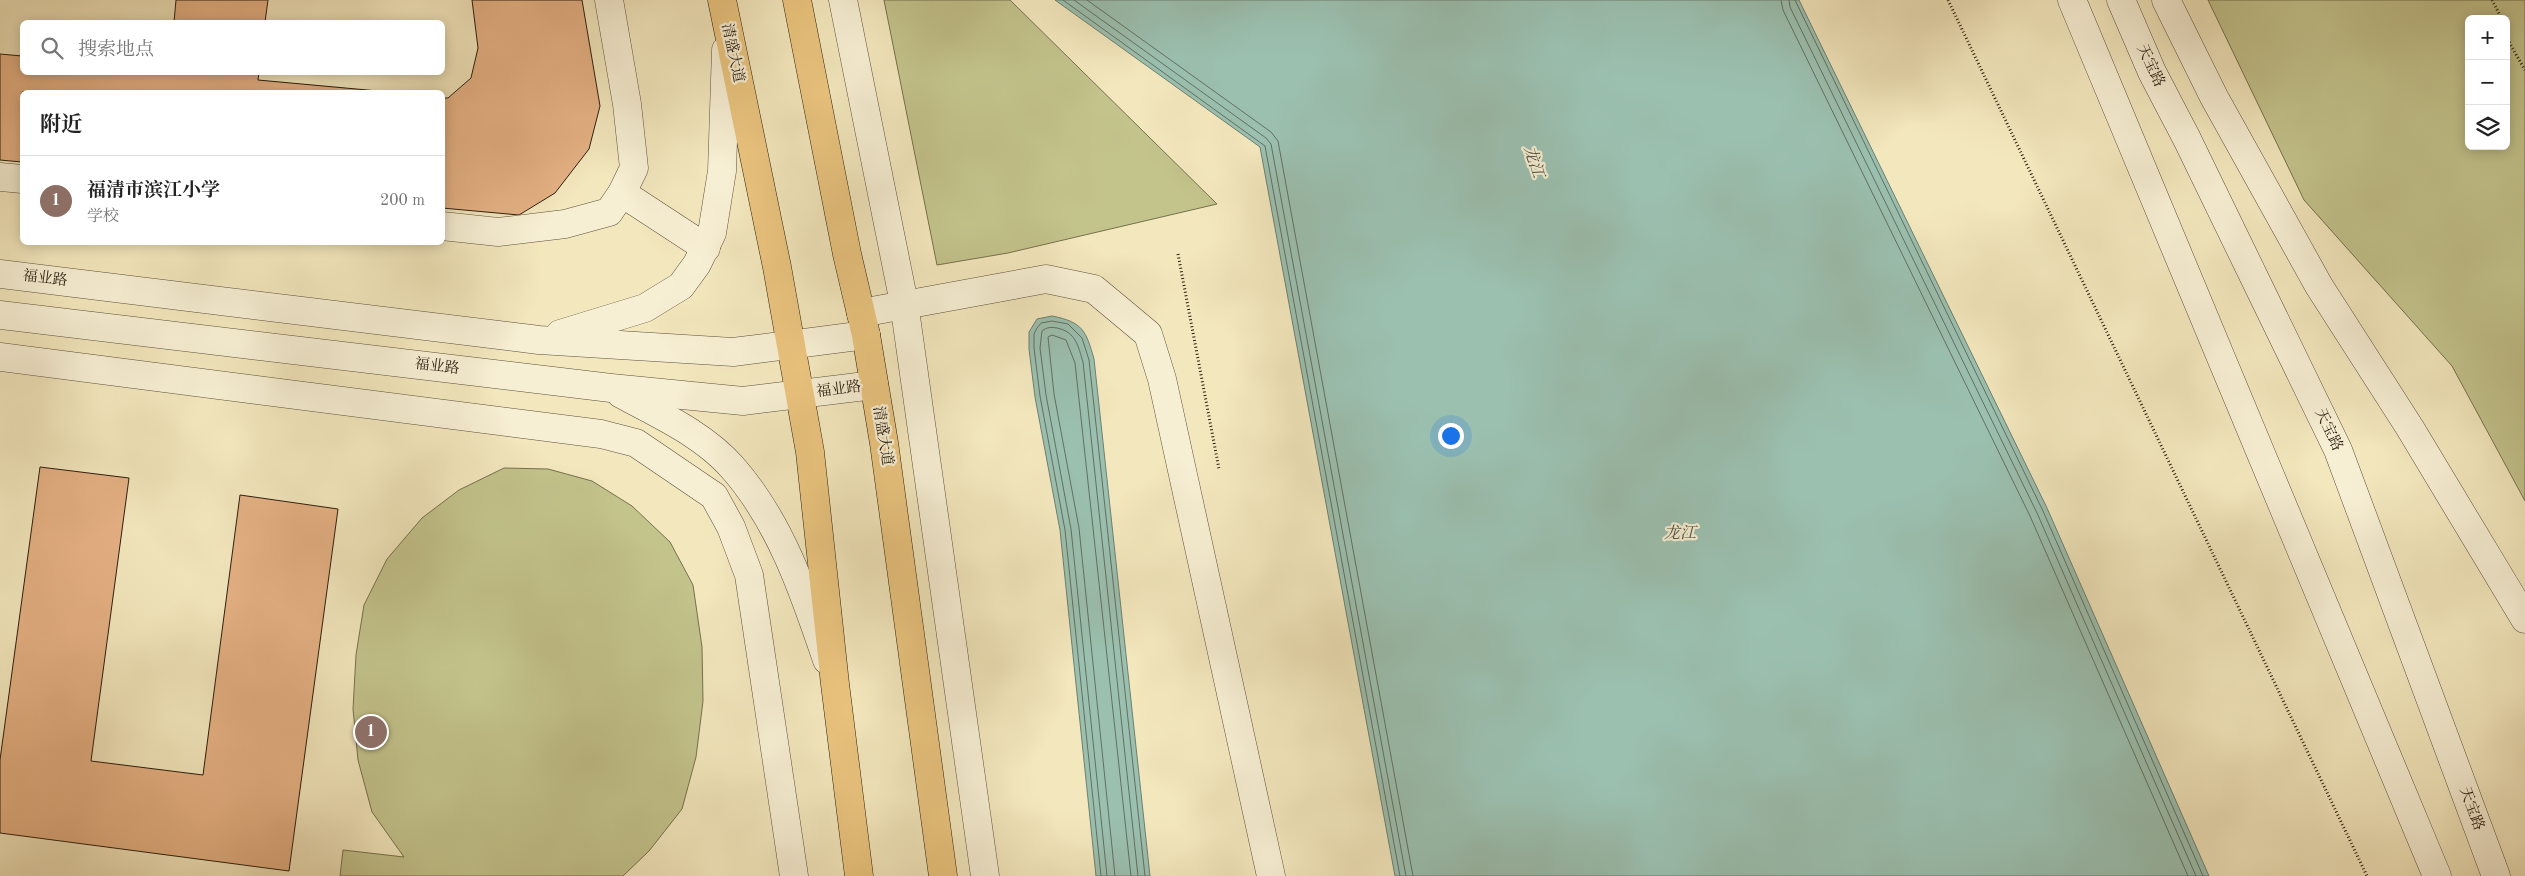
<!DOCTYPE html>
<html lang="zh">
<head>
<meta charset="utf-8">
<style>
	body { margin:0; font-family:"Old Standard TT","Noto Serif SC",serif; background:#f2f2f2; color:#222 }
	.controls { position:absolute; right:15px; top:15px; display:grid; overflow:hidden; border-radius:8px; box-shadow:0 2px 12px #0003 }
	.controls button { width:45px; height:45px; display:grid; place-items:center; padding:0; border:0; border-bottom:1px solid #e0e0e0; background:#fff; color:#222; font:25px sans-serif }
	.you { position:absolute; left:1450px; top:435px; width:18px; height:18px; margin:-12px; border:4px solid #fff; border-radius:50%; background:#1a73e8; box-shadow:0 0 0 8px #1a73e833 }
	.badge { display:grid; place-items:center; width:32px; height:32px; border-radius:50%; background:#db2777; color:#fff; font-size:16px; font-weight:700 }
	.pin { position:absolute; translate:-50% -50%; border:2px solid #fff; box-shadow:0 1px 5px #0006 }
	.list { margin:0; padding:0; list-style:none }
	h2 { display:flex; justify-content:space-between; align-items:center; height:65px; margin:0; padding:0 20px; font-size:21px }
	h2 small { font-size:16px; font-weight:400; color:#767676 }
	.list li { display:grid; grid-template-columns:32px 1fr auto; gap:15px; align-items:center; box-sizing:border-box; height:90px; padding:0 20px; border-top:1px solid #e0e0e0 }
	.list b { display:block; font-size:19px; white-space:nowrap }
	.list p { margin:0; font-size:16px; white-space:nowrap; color:#767676 }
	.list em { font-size:16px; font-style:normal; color:#767676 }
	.icon { flex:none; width:28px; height:28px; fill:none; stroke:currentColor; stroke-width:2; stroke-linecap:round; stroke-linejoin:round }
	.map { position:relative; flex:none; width:2525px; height:876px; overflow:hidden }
	.search { position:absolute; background:#fff; box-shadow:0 2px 12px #0003; left:20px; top:20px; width:425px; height:55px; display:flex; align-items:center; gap:12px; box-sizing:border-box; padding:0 18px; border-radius:8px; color:#767676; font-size:19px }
	.panel { position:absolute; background:#fff; box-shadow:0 2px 12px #0003; left:20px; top:90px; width:425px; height:155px; border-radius:8px }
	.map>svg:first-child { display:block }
</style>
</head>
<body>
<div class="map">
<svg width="2525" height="876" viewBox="0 0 2525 876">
	<rect width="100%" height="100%" fill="#f3e7bd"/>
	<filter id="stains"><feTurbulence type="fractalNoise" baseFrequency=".004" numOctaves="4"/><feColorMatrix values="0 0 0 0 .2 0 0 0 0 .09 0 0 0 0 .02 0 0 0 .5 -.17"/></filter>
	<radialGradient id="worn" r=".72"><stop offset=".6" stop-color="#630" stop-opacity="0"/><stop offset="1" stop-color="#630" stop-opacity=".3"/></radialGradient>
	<!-- green -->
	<g fill="#c3c38c" stroke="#76704e" fill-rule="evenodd">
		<path d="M884,0h126l207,204 -209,49 -71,12z"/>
		<path d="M2208,0h317v501l-73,-135 -148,-166zM2469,19h37v127h-37z"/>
		<path d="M504,468l44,1 44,12 40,25 38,36 23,43 9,62 1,54 -7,56 -14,52 -33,42 -26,25h-283l3,-26 61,7 -32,-45 -14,-52 -5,-51 3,-54 8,-50 23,-46 35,-41 37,-28z"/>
	</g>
	<!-- water -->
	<g fill="#9bc0b0" stroke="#6e7f70">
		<path d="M1055,0h744l248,508 162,368h-814l-135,-729z"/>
		<path d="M1052,316c31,6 34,15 42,43l56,517h-54l-36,-346 -25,-133 -6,-48v-17l8,-13z"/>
	</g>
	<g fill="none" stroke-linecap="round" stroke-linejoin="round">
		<!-- shore -->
		<g stroke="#626f60" stroke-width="1">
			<path d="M1063,0l202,146 135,730"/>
			<path d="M1074,0l192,138 5,6 135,732"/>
			<path d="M1087,0l184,132 7,9 135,735"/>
			<path d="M1781,0l2,10 247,506 158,360"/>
			<path d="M1789,0l1,7 247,506 159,363"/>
			<path d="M1795,0l248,511 160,365"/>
			<path d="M1101,876l-36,-346 -25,-134 -6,-48v-14l3,-6 4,-5 11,-2 16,3 14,14 7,22 56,516"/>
			<path d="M1107,876l-36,-347 -25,-134 -6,-47 2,-17c5,-4 9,-4 15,-3 19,4 21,18 26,34l55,514"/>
			<path d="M1115,876l-36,-348 -25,-134 -6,-57 4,-2 14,5 9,23 56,513"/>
		</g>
	</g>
	<!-- building -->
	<g fill="#e5b184" stroke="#2a1e10">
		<path d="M176,0h92l-3,22h-91z"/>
		<path d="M472,0h110l18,106 -11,43 -34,44 -36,22 -77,-7v-110h6l23,-20 7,-30z"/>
		<path d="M0,54l22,2v16h237l-1,8 131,12h-367v70l-22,-2z"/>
		<path d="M40,467l89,11 -38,283 112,14 37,-280 98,14 -49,362 -289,-38v-73z"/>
	</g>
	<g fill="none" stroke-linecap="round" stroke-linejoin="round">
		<defs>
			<g id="minor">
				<path d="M843,0l61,303 81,573"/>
				<path d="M2072,0l365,876"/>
				<path d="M2121,0l31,72 35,67 151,311 158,426"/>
				<path d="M2166,0l48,97 105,189 91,142 115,191"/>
				<path d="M0,177l22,2"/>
				<path d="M622,193l84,55"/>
				<path d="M442,226l56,6 67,-8 44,-12 13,-19 12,-25 -7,-64 -18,-104"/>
				<path d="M0,274l539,66 194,12 133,-17"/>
				<path d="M861,313l185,-34 48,10 54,45 14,45 109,497"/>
				<path d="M0,315l611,73 132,13 131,-16"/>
				<path d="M560,334l85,-26 36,-22 16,-22 15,-31 10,-62 4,-121"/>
				<path d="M0,357l601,77 35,9 78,53 17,31 18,48 45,301"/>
				<path d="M621,394c37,20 82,40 111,73 48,54 72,125 95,193"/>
			</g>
			<g id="major">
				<path d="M722,0l55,267 33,185 25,232 24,192"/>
				<path d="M797,0l50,254 19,81 18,108 59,433"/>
			</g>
		</defs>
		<!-- minor casing -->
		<use href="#minor" stroke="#5c503b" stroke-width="29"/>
		<!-- major casing -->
		<use href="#major" stroke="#2a1e10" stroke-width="29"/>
		<!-- path -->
		<g stroke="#2a1e10" stroke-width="3" stroke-dasharray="1 2.5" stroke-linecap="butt">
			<path d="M1948,0l419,876"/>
			<path d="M2492,0l10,19"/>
			<path d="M2506,32l4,12 15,26"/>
			<path d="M1178,254l41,215"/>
		</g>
		<!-- minor -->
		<use href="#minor" stroke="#f7efd4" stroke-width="28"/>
		<!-- major -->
		<use href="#major" stroke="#eac47e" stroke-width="28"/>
	</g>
	<g text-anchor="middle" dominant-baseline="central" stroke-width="4.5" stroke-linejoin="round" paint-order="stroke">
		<!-- street labels -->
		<g font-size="15" fill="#2a1e10" stroke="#f7efd4">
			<text transform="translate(732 53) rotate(78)">清盛大道</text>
			<text transform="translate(2150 66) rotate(65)">天宝路</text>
			<text transform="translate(45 279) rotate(7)">福业路</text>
			<text transform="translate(437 367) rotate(7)">福业路</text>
			<text transform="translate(839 390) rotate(-7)">福业路</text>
			<text transform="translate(2328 430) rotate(65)">天宝路</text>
			<text transform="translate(882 436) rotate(81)">清盛大道</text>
			<text transform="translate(2471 809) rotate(70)">天宝路</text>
		</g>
		<!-- water labels -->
		<g font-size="16" font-style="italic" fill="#4c4f40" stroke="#f7efd4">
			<text transform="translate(1533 162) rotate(72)">龙江</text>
			<text x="1680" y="534">龙江</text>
		</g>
	</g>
	<rect width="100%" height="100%" filter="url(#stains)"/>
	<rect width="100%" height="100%" fill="url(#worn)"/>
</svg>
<div class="controls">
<button>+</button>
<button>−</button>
<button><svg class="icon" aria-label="layers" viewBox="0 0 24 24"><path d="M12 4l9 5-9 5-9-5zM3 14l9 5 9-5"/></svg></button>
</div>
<div class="you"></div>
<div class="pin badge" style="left:371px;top:732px;background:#8d6e63">1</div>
<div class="search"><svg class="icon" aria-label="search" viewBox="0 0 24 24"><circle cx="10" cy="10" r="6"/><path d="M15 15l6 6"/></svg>搜索地点</div>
<section class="panel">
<h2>附近<small></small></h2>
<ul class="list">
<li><span class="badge" style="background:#8d6e63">1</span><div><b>福清市滨江小学</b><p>学校</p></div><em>200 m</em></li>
</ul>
</section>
</div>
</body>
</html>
